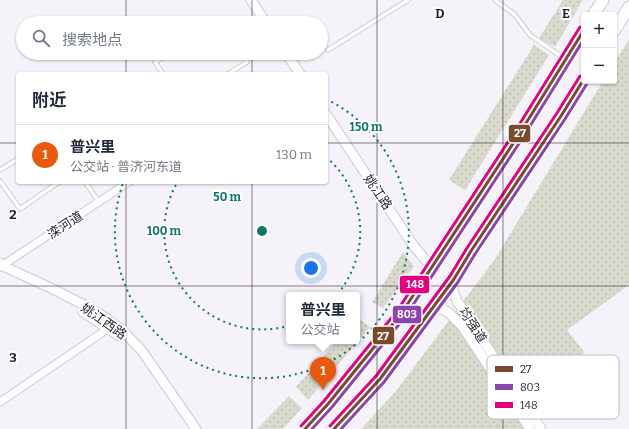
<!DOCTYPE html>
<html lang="zh">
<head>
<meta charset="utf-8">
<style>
	body { margin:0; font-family:Bitter,"Noto Sans SC",serif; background:#f6f6f7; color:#1f2937 }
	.controls { position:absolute; right:12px; top:12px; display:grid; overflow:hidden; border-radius:4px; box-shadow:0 1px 3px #0004 }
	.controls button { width:36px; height:36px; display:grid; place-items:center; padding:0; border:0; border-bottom:1px solid #e0e1e3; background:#fff; color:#1f2937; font:20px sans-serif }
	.you { position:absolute; left:311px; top:268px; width:14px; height:14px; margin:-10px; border:3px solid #fff; border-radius:50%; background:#1a73e8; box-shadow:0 0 0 6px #1a73e833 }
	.badge { display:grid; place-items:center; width:26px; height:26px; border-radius:50%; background:#ea580c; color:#fff; font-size:13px; font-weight:700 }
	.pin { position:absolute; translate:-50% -33px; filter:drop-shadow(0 1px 2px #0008) }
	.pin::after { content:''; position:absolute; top:21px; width:14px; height:12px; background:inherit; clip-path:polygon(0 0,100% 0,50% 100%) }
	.popup { position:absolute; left:286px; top:292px; width:74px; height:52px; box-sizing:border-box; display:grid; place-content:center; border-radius:4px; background:#fff; filter:drop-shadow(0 1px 3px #0005); font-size:13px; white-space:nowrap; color:#747a83 }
	.popup b { font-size:15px; color:#1f2937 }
	.popup::after { content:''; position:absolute; left:50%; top:100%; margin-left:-8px; border:8px solid transparent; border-top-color:#fff }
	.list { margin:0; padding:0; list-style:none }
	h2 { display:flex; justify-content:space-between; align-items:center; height:52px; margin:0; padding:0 16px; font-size:17px }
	h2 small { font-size:13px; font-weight:400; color:#747a83 }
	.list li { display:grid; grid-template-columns:26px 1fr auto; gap:12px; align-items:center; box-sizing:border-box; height:60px; padding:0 16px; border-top:1px solid #e0e1e3 }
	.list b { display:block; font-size:15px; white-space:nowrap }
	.list p { margin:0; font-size:13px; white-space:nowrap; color:#747a83 }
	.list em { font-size:13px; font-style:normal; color:#747a83 }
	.icon { flex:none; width:22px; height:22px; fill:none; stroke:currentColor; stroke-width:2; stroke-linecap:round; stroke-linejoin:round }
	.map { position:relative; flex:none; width:629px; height:429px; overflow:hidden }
	.search { position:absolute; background:#fff; box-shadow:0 1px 3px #0004; left:16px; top:16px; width:312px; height:44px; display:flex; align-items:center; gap:10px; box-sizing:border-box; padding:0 14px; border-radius:22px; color:#747a83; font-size:15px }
	.panel { position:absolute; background:#fff; box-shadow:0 1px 3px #0004; left:16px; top:72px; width:312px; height:112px; border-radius:4px }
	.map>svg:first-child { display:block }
</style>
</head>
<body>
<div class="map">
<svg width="629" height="429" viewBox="0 0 629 429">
	<defs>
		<pattern id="grass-dots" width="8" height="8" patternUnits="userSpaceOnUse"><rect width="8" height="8" fill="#d9d9cd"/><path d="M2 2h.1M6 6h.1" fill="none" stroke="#babab0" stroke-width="1.8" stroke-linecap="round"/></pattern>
	</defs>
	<rect width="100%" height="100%" fill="#f5f2f9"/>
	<!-- grass -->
	<g fill="url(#grass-dots)">
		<path d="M563,0h20l-28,47 -16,-9z"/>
		<path d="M629,39v246l-62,45 17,22 -48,77h-175l35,-38 99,-132 108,-178h11v-17z"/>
		<path d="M534,45l15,10 -84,135 -16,-10z"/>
		<path d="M403,252l11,14 -31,42 -11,-6z"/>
		<path d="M358,318l12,9 -62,73 -12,-13 41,-46h20z"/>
		<path d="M289,396l13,12 -19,21h-26z"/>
	</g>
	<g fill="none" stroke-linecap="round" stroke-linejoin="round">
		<defs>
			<g id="service">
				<path d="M495,0l20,15 15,20 35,24"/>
				<path d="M328,50l80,-50"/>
				<path d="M163,74l-8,-12 15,-9"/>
				<path d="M228,74l19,-12 -5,-9"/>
				<path d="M0,170l18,-11"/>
				<path d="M0,181l20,28 39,-27"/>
				<path d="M85,182l14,20"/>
			</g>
			<g id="minor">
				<path d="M0,267l129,-85"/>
				<path d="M0,402l109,-74"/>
			</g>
			<g id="tertiary">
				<path d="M251,0l15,23"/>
				<path d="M286,53l14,21"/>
				<path d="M326,114l87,131 19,23"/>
				<path d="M0,263l3,3 52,24 31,16 17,10 20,15 19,20 54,78"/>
				<path d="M454,279l-1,11 4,11 84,128"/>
				<path d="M431,310l11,-1 7,4 13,13 68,103"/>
				<path d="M83,312l36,24"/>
			</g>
			<g id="primary">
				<path d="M593,15l10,-15"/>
				<path d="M614,31l15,-24"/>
				<path d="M305,429l23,-25 73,-90 31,-46 86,-132 66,-106"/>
				<path d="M334,429l46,-50 74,-100 17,-28 90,-135 23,-37"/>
			</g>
		</defs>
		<!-- service casing -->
		<use href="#service" stroke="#cdc9d2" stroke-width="5.5"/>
		<!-- minor casing -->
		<use href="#minor" stroke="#cdc9d2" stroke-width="9"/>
		<!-- tertiary casing -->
		<use href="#tertiary" stroke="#cdc9d2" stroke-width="11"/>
		<!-- primary casing -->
		<use href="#primary" stroke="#cdc9d2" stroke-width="13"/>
		<!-- service -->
		<use href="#service" stroke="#fefdfe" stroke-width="3.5"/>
		<!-- minor -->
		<use href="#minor" stroke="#fefdfe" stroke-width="7"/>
		<!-- tertiary -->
		<use href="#tertiary" stroke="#fefdfe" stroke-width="9"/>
		<!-- primary -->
		<use href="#primary" stroke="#fefdfe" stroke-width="11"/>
		<defs>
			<g id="bus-1">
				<path d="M305,429l23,-25 73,-90 117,-178 66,-106"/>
				<path d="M334,429l46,-50 74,-100 17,-28 90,-135 23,-37"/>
			</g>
			<g id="bus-2">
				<path d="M312,429l20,-22 73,-90 117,-178 62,-100"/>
				<path d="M341,429l43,-47 74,-100 17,-28 90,-135 23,-37"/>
			</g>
			<g id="bus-3">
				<path d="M301,426l23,-25 73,-90 117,-178 66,-106"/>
				<path d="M330,426l46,-50 74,-100 17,-28 90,-135 23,-37"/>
			</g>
		</defs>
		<!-- bus-1 casing -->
		<use href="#bus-1" stroke="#fff" stroke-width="6"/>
		<!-- bus-2 casing -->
		<use href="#bus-2" stroke="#fff" stroke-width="6"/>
		<!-- bus-3 casing -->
		<use href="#bus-3" stroke="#fff" stroke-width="6"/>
		<!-- bus-1 -->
		<use href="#bus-1" stroke="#7a4b2a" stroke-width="3"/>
		<!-- bus-2 -->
		<use href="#bus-2" stroke="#8e44ad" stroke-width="3"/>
		<!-- bus-3 -->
		<use href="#bus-3" stroke="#e5007d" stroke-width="3"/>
	</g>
	<!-- grid -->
	<path fill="none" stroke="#241e2a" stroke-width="1" stroke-opacity="0.55" d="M126,0v23M252,0v23M377,0v429M503,0v429M126,53v21M252,53v21M0,143h18M326,143h303M126,182v247M252,182v247M0,286h629"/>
	<!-- distance rings -->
	<g fill="none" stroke="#0f766e" stroke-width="2" stroke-dasharray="2 4">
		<path d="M262 182A49 49 0 1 1 262 182"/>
		<path d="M326 157A98 98 0 1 1 177 183"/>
		<path d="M326 99A147 147 0 1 1 123 183"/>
	</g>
	<g text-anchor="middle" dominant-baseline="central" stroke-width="4" stroke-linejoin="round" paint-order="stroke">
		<!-- street labels -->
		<g font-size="13" fill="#241e2a" stroke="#fff">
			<text transform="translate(378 192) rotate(56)">姚江路</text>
			<text transform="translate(65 225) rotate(-33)">滦河道</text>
			<text transform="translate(104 321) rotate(35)">姚江西路</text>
			<text transform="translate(473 325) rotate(57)">均强道</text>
		</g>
	</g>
	<!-- legend -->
	<rect x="487" y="355" width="132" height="64" rx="6" fill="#fff" stroke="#bdbcbf" stroke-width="1"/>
	<rect x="495" y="366" width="18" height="6" fill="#7a4b2a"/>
	<rect x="495" y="384" width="18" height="6" fill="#8e44ad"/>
	<rect x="495" y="402" width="18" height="6" fill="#e5007d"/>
	<g font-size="11" fill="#241e2a">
		<text x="520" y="373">27</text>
		<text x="520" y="391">803</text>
		<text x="520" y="409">148</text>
	</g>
	<g font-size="13" text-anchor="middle" font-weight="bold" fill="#241e2a" stroke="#fff" stroke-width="4" stroke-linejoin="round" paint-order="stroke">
		<text x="440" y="18">D</text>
		<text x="566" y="18">E</text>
		<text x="13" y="219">2</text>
		<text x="13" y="362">3</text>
	</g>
	<circle cx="262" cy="231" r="6" fill="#0f766e" stroke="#fff" stroke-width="2"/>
	<g font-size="12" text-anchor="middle" font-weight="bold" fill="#0f766e" stroke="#fff" stroke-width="4" stroke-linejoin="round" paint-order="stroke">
		<text x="366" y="131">150 m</text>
		<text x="227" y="201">50 m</text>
		<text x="164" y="235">100 m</text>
	</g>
	<g stroke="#fff" stroke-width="1.5">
		<rect x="508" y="124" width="23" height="19" rx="4" fill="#7a4b2a"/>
		<rect x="399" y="275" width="31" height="19" rx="4" fill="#e5007d"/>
		<rect x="392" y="305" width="30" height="19" rx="4" fill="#8e44ad"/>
		<rect x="372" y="326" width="23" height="19" rx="4" fill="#7a4b2a"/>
	</g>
	<g font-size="11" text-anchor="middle" font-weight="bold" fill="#fff">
		<text x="520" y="137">27</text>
		<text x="415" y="288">148</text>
		<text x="407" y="318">803</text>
		<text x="383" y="340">27</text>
	</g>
</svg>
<div class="controls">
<button>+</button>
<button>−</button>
</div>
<div class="you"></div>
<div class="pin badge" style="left:323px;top:390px">1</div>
<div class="popup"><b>普兴里</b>公交站</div>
<div class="search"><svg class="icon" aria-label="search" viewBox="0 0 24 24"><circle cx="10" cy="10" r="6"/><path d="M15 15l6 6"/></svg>搜索地点</div>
<section class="panel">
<h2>附近<small></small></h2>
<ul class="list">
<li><span class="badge">1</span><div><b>普兴里</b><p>公交站 · 普济河东道</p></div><em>130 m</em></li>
</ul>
</section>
</div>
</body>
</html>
